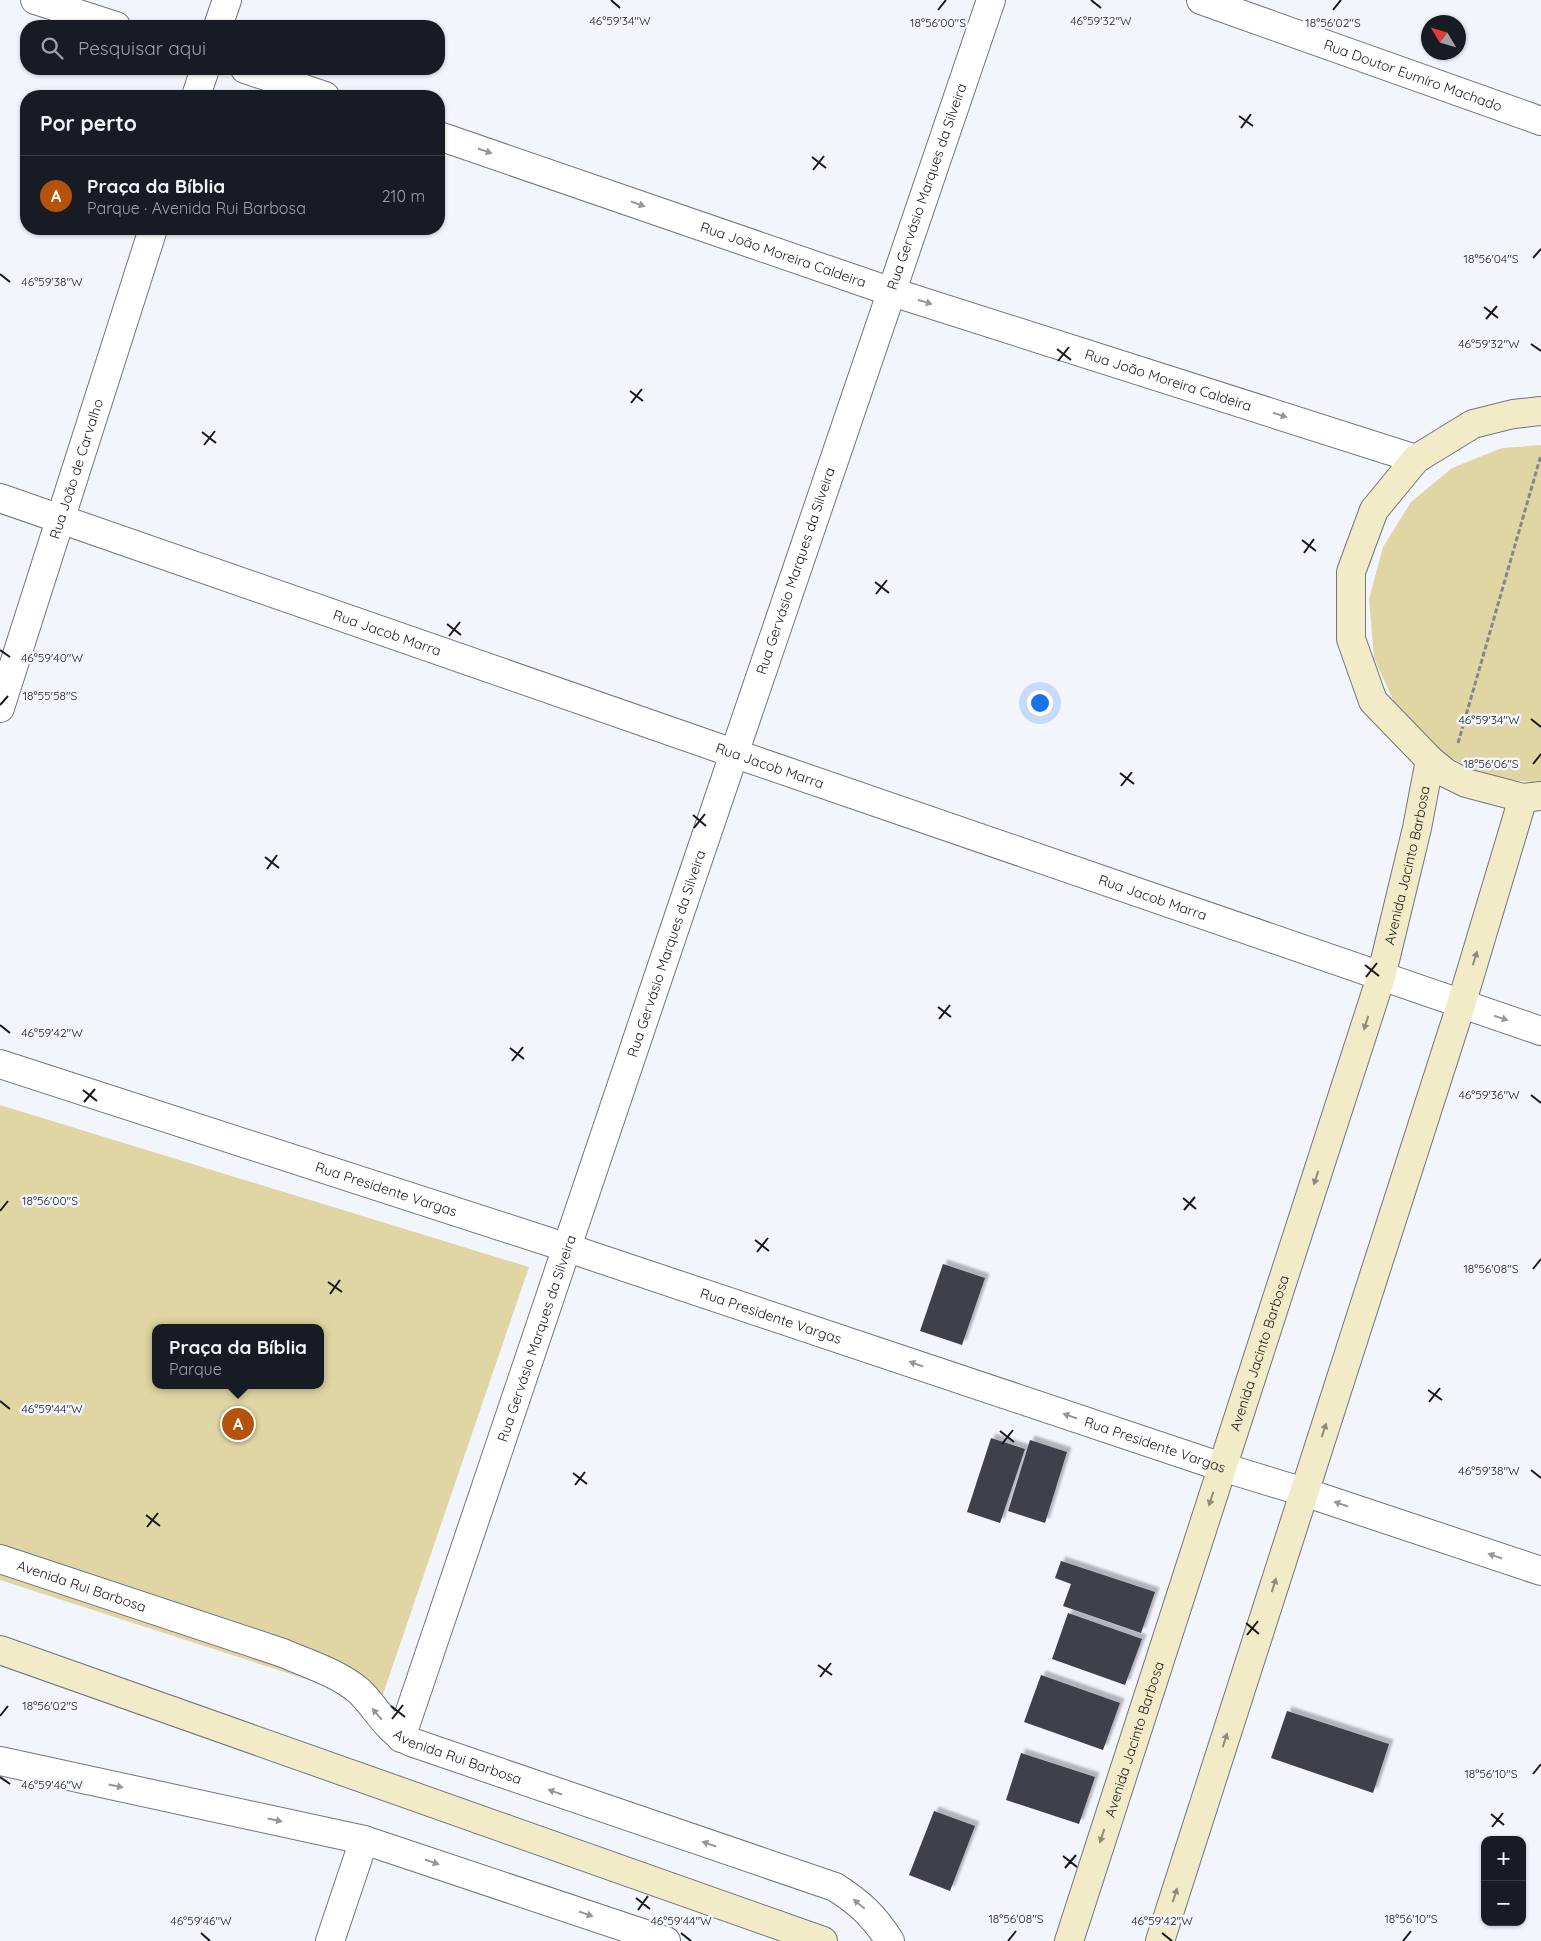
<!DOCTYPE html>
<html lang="pt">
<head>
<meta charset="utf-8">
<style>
	body { margin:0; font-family:Quicksand,sans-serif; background:#20242c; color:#f1f3f6 }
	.controls { position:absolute; right:15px; bottom:15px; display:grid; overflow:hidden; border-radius:10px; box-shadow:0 1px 4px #0004 }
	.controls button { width:45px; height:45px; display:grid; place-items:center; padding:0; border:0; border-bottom:1px solid #363941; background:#171b24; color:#f1f3f6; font:25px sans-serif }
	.compass { position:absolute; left:1421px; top:15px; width:45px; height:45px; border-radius:50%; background:#171b24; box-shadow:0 1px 4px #0004; rotate:308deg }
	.you { position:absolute; left:1039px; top:702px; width:18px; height:18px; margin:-12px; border:4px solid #fff; border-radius:50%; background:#1a73e8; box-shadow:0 0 0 8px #1a73e833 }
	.badge { display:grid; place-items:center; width:32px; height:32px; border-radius:50%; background:#b45309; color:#fff; font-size:16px; font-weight:700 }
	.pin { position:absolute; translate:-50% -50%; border:2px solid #fff; box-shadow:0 1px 5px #0006 }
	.popup { position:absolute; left:152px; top:1324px; width:172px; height:65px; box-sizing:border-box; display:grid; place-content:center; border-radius:10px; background:#171b24; filter:drop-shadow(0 1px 4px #0005); font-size:16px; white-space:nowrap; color:#9ea1a6 }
	.popup b { font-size:19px; color:#f1f3f6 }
	.popup::after { content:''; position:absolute; left:50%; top:100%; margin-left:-10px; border:10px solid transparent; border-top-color:#171b24 }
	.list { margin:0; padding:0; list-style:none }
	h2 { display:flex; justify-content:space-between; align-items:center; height:65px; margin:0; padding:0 20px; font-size:21px }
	h2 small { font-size:16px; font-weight:400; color:#9ea1a6 }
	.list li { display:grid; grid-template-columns:32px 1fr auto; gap:15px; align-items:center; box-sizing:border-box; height:80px; padding:0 20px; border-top:1px solid #363941 }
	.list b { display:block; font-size:19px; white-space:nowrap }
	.list p { margin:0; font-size:16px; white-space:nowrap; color:#9ea1a6 }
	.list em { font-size:16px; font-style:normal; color:#9ea1a6 }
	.icon { flex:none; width:28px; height:28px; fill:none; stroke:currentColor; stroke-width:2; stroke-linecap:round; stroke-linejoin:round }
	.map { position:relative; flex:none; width:1541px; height:1941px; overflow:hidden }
	.search { position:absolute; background:#171b24; box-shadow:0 1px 4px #0004; left:20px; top:20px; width:425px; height:55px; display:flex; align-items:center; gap:12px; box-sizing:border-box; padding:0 18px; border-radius:20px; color:#9ea1a6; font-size:19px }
	.panel { position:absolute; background:#171b24; box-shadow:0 1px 4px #0004; left:20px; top:90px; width:425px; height:145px; border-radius:20px }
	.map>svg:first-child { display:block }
</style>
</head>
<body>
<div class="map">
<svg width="1541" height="1941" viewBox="0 0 1541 1941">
	<defs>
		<filter id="shadow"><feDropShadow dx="4.5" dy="-4.5" stdDeviation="1" flood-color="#0004"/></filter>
	</defs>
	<rect width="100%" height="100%" fill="#f3f5fd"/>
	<!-- green -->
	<g fill="#e0d6a4" fill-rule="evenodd">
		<path d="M1541,445v338l-49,-5 -52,-25 -42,-42 -24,-53 -5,-59 14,-52 28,-45 41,-34 50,-20z"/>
		<path d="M0,1105l529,162 -149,436 -380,-123zM156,1328h164v57h-164z"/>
	</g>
	<!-- building -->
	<g fill="#3f414b" filter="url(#shadow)">
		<path d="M943,1264l42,14 -23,67 -42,-14z"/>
		<path d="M991,1438l34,11 -25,74 -33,-11z"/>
		<path d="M1030,1440l37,12 -22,71 -37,-12z"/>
		<path d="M1061,1561l94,31 -14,41 -78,-27 8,-22 -16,-6z"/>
		<path d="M1068,1613l74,26 -17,46 -73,-26z"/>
		<path d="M1041,1675l79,28 -17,47 -79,-28z"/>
		<path d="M1287,1711l102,33 -16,49 -102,-35z"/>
		<path d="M1021,1753l74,24 -16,47 -73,-24z"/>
		<path d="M934,1811l41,15 -25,65 -41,-16z"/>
	</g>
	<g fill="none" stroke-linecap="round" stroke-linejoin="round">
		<defs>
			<g id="street">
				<path d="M35,0l81,26"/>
				<path id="s1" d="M1201,0l340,121"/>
				<path d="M218,26l9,-26"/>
				<path d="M245,69l80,27"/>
				<path d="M196,96l9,-27"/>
				<path id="s2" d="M439,136l450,155 527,168"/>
				<path id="s3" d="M0,498l733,255 808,278"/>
				<path id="s4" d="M0,708l153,-479"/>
				<path id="s5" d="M0,1064l568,184 654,219 82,25 237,79"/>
				<path id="s6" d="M0,1559l283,94c25,11 55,20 76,38 18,17 28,41 52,51l424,145c25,16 39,29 55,54"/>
				<path id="s7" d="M401,1738c198,-579 389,-1160 590,-1738"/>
				<path d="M0,1761l364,79 302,101"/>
				<path d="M330,1941l34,-101"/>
			</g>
			<g id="secondary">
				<path d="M1541,796l-18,2 -57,-15 -20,-10 -16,-13 -57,-59 -22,-62v-67l23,-62 42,-51 57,-35 40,-10 28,-3"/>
				<path d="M0,1650l823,291"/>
				<path id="s8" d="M1069,1941l312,-964 36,-149 13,-68"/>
				<path d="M1160,1941l301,-936 62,-207"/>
			</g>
		</defs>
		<!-- street casing -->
		<use href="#street" stroke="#72747f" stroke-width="30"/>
		<!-- secondary casing -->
		<use href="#secondary" stroke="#72747f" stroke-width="30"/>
		<!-- path -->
		<path stroke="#85878d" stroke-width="3" stroke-dasharray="5 2.5" stroke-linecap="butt" d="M1458,743l83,-288"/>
		<!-- street -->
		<use href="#street" stroke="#fff" stroke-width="28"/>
		<!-- secondary -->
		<use href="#secondary" stroke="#f2ebc7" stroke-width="28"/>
	</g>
	<!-- one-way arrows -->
	<defs><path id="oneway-solid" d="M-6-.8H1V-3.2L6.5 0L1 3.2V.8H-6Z" transform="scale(1.25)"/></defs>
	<g fill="#979799">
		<use href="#oneway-solid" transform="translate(485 151) rotate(19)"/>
		<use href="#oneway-solid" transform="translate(638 204) rotate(19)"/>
		<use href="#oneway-solid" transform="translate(925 302) rotate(18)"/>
		<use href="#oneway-solid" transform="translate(1280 415) rotate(18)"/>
		<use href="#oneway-solid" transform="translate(1501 1018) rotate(18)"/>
		<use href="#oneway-solid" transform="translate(916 1364) rotate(-161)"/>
		<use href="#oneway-solid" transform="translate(1070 1416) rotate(-161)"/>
		<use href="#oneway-solid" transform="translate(1341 1504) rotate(-161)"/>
		<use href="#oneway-solid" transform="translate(1495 1556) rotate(-161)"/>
		<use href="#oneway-solid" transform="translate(377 1714) rotate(-131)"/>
		<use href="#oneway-solid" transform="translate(116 1786) rotate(12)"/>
		<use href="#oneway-solid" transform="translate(555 1792) rotate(-161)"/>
		<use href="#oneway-solid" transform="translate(275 1820) rotate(12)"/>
		<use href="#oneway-solid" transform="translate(709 1844) rotate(-161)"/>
		<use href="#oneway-solid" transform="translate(432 1862) rotate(19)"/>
		<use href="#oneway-solid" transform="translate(859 1904) rotate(-140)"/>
		<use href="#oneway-solid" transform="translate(586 1914) rotate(19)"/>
	</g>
	<g fill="#8f8c7a">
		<use href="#oneway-solid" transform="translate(1475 958) rotate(-73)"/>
		<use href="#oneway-solid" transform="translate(1366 1023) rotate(108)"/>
		<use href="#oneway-solid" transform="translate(1316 1178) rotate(108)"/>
		<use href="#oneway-solid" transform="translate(1324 1430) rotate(-72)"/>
		<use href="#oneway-solid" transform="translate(1211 1499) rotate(108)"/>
		<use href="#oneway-solid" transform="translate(1274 1585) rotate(-72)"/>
		<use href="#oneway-solid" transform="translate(1225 1740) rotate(-72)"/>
		<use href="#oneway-solid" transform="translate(1102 1836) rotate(108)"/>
		<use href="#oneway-solid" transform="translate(1175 1895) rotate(-72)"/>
	</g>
	<!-- ticks -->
	<path fill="none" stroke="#17181c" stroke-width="2" d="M611,0l9,8M1091,0l10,8M938,10l8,-10M1333,10l8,-10M1239,116l14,10M1241,128l10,-14M812,157l14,11M813,170l11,-14M1533,258l8,-9M0,274l10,8M1484,307l14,11M1486,319l11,-13M1531,344l10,7M1057,349l14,11M1058,361l11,-14M630,391l13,10M631,403l11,-14M202,432l14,11M204,445l11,-14M1302,540l14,11M1304,553l10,-14M875,582l14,11M876,594l11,-14M447,624l14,11M449,636l11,-14M0,650l10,7M0,705l8,-9M1531,719l10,8M1533,764l8,-10M1120,773l14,11M1121,786l11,-14M693,815l13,11M694,828l11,-14M265,857l14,11M267,869l10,-14M1365,965l14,11M1366,977l11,-14M938,1007l13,10M939,1019l11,-14M0,1025l10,8M510,1048l14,11M512,1061l11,-14M83,1090l14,11M1531,1095l10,8M84,1102l11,-13M1183,1198l13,11M1184,1210l11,-13M0,1211l8,-10M755,1240l14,11M757,1252l11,-14M1533,1269l8,-10M328,1282l14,10M330,1294l10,-14M1428,1390l14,10M0,1401l10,8M1429,1402l11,-14M1000,1431l14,11M1002,1444l11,-14M1531,1470l10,8M573,1473l14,11M575,1485l10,-13M146,1515l14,11M147,1527l11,-14M1246,1623l13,11M1247,1635l11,-14M818,1665l14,10M820,1677l11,-14M391,1706l14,11M0,1716l8,-10M392,1719l11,-14M1533,1774l8,-10M0,1777l10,7M1491,1814l13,11M1492,1827l11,-14M1063,1856l14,11M1065,1868l11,-13M636,1898l14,11M638,1910l10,-14M201,1933l9,8M681,1933l10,8M1162,1933l10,8M1008,1941l8,-10M1403,1941l8,-10"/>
	<g text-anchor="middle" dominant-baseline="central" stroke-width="5" stroke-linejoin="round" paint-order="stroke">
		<!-- street labels -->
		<g font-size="14" fill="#17181c" stroke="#f3f5fd">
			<text stroke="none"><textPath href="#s1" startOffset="225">Rua Doutor Eumíro Machado</textPath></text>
			<text stroke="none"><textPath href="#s7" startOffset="1638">Rua Gervásio Marques da Silveira</textPath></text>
			<text stroke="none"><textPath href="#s2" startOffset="364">Rua João Moreira Caldeira</textPath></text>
			<text stroke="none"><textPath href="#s2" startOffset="769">Rua João Moreira Caldeira</textPath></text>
			<text stroke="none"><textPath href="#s4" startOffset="251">Rua João de Carvalho</textPath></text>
			<text stroke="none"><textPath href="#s7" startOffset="1232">Rua Gervásio Marques da Silveira</textPath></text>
			<text stroke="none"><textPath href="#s3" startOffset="410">Rua Jacob Marra</textPath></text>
			<text stroke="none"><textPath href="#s3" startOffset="815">Rua Jacob Marra</textPath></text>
			<text stroke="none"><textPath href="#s8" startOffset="1128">Avenida Jacinto Barbosa</textPath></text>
			<text stroke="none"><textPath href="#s3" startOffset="1220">Rua Jacob Marra</textPath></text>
			<text stroke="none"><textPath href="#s7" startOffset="828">Rua Gervásio Marques da Silveira</textPath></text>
			<text stroke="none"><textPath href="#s5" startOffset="406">Rua Presidente Vargas</textPath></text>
			<text stroke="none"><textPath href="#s5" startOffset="811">Rua Presidente Vargas</textPath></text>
			<text stroke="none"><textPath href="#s7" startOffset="422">Rua Gervásio Marques da Silveira</textPath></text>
			<text stroke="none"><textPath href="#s8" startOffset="618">Avenida Jacinto Barbosa</textPath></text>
			<text stroke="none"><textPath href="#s5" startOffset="1216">Rua Presidente Vargas</textPath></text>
			<text stroke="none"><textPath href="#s6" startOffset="86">Avenida Rui Barbosa</textPath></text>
			<text stroke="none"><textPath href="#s8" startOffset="212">Avenida Jacinto Barbosa</textPath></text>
			<text stroke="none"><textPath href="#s6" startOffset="506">Avenida Rui Barbosa</textPath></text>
		</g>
	</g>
	<g font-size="12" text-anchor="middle" fill="#17181c" stroke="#f3f5fd" stroke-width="5" stroke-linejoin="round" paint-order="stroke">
		<text x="620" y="25">46°59'34"W</text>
		<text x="1101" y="25">46°59'32"W</text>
		<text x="938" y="27">18°56'00"S</text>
		<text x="1333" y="27">18°56'02"S</text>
		<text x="1491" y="263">18°56'04"S</text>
		<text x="52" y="286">46°59'38"W</text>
		<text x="1489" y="348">46°59'32"W</text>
		<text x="52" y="662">46°59'40"W</text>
		<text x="50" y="700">18°55'58"S</text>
		<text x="1489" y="724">46°59'34"W</text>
		<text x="1491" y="768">18°56'06"S</text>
		<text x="52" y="1037">46°59'42"W</text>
		<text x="1489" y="1099">46°59'36"W</text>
		<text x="50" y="1205">18°56'00"S</text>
		<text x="1491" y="1273">18°56'08"S</text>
		<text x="52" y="1413">46°59'44"W</text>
		<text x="1489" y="1475">46°59'38"W</text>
		<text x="50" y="1710">18°56'02"S</text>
		<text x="1491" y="1778">18°56'10"S</text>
		<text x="52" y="1789">46°59'46"W</text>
		<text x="1016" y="1923">18°56'08"S</text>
		<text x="1411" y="1923">18°56'10"S</text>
		<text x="201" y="1925">46°59'46"W</text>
		<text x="681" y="1925">46°59'44"W</text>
		<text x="1162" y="1925">46°59'42"W</text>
	</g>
</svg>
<div class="controls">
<button>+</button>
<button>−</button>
</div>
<svg class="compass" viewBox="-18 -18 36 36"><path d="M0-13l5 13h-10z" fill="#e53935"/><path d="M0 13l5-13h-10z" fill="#9ea1a6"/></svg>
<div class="you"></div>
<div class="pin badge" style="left:238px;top:1424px">A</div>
<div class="popup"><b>Praça da Bíblia</b>Parque</div>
<div class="search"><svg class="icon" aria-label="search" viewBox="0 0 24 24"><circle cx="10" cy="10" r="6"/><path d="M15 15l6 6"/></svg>Pesquisar aqui</div>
<section class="panel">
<h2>Por perto<small></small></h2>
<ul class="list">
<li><span class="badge">A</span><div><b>Praça da Bíblia</b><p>Parque · Avenida Rui Barbosa</p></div><em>210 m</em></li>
</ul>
</section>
</div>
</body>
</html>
